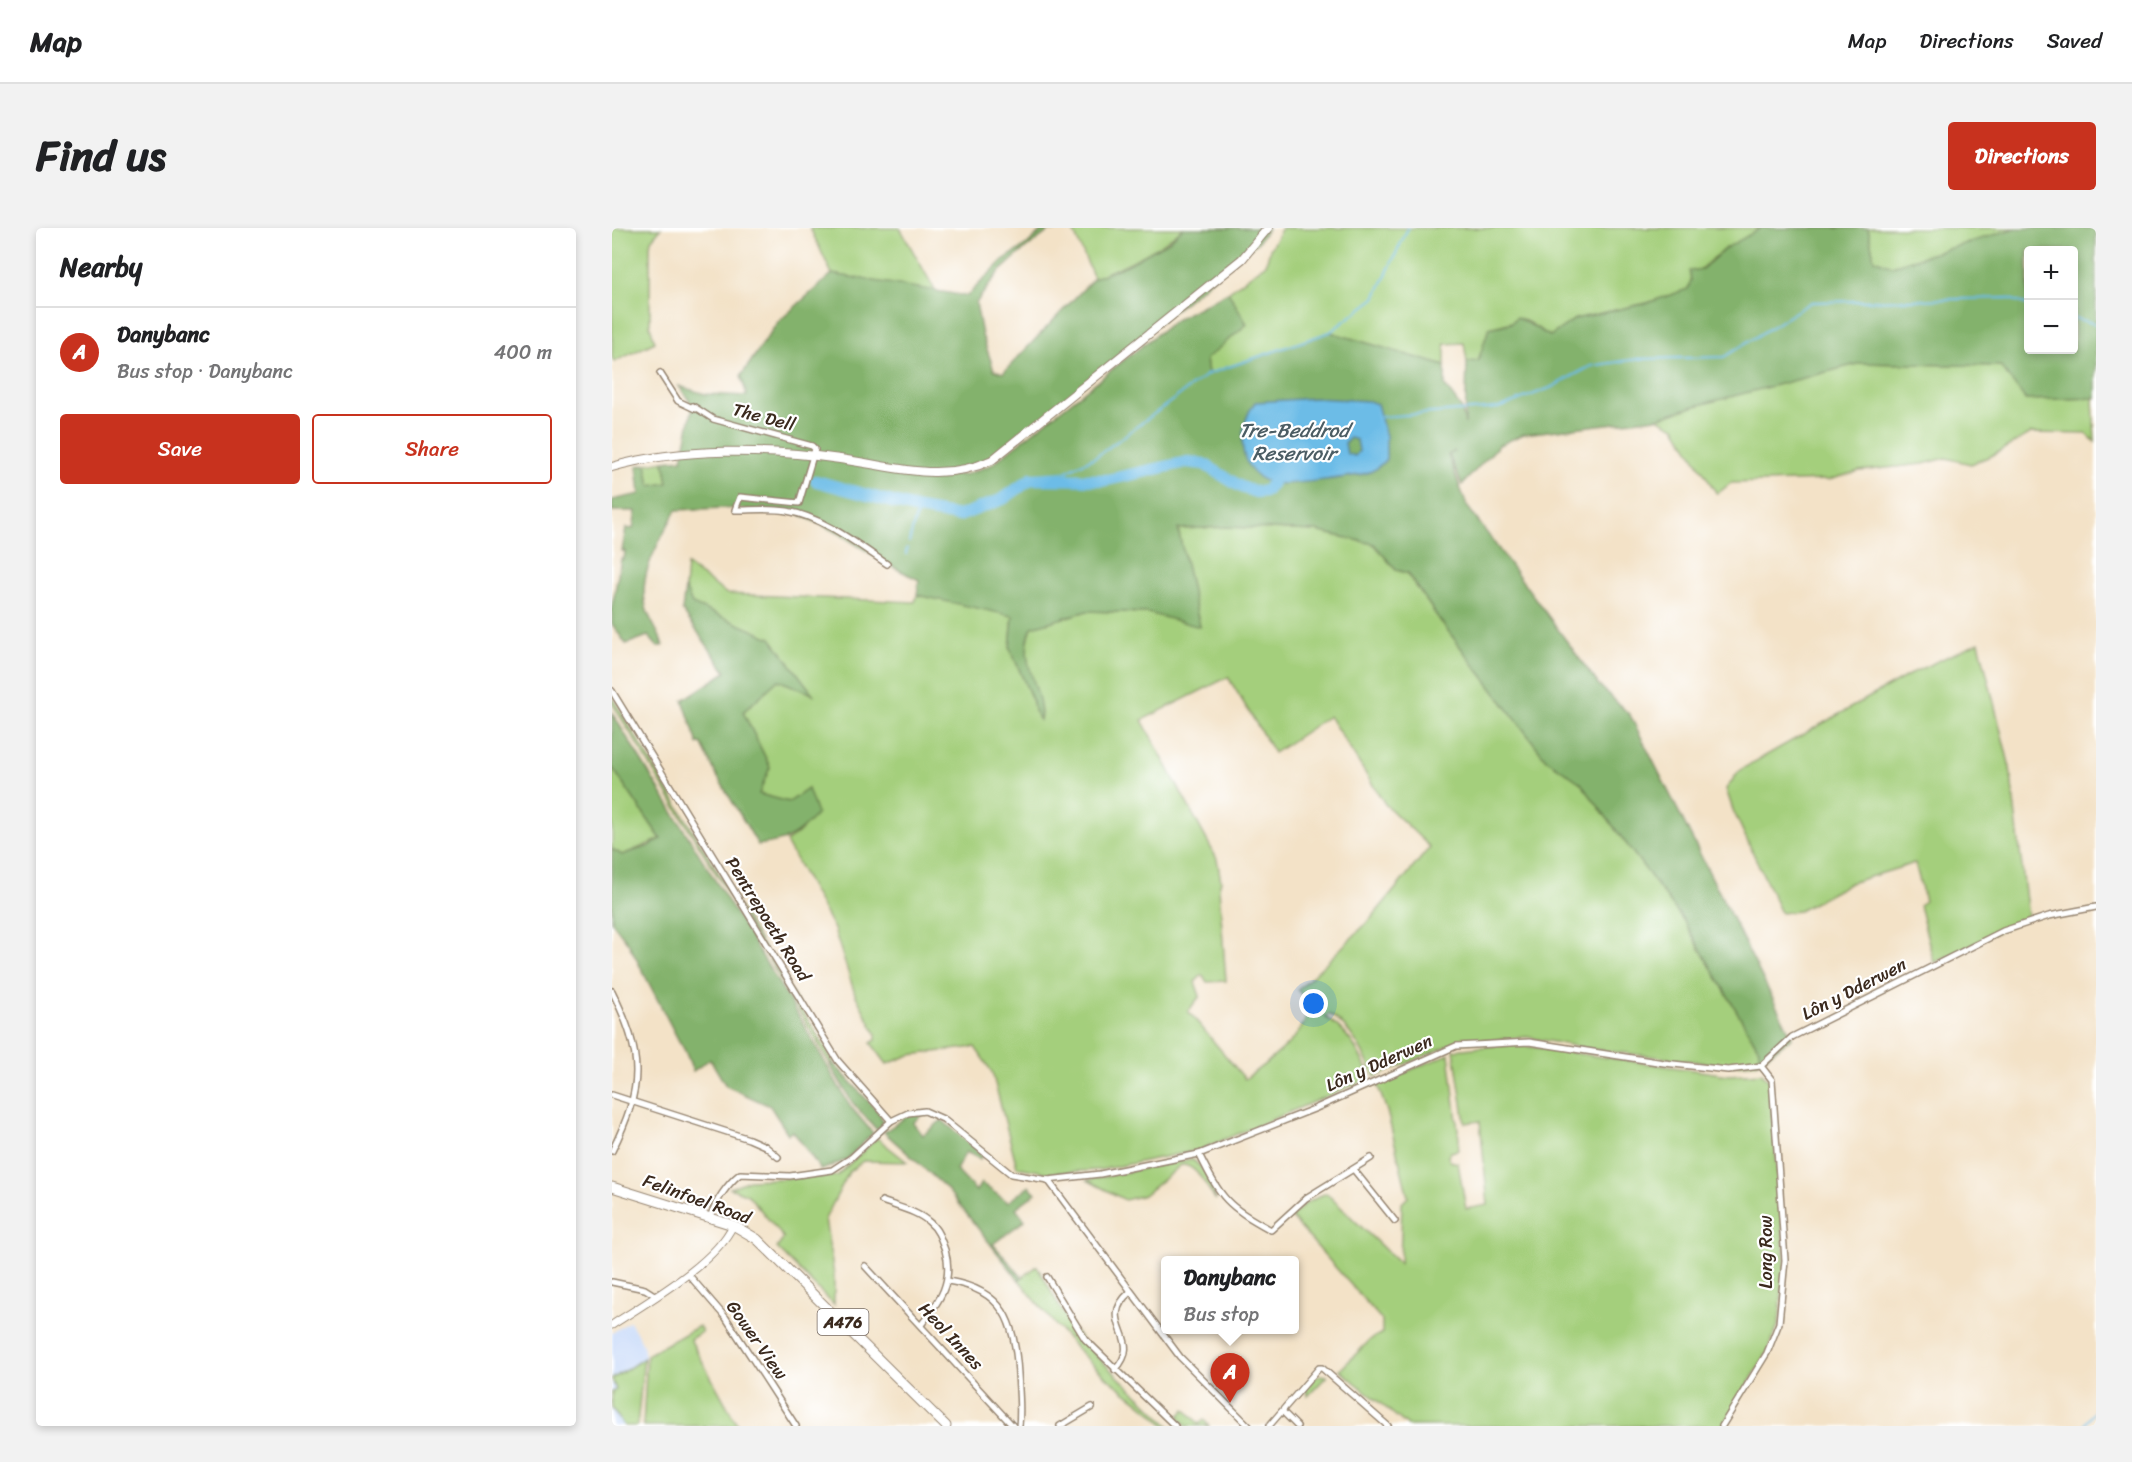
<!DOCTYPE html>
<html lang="en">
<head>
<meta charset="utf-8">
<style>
	body { margin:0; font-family:Sriracha,sans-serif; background:#f2f2f2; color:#202124 }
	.controls { position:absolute; right:18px; top:18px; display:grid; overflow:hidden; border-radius:6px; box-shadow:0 3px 9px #0003 }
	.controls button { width:54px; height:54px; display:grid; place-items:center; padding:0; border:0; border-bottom:2px solid #e0e0e0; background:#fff; color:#202124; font:30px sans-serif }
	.you { position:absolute; left:702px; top:776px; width:21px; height:21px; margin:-15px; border:4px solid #fff; border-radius:50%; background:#1a73e8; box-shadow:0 0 0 9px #1a73e833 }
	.badge { display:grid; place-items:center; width:39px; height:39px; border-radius:50%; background:#c8321e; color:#fff; font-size:20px; font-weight:700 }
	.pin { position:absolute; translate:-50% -50px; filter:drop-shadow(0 2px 3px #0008) }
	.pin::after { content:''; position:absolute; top:32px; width:21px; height:18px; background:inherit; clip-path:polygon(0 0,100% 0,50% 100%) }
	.popup { position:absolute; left:549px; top:1028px; width:138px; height:78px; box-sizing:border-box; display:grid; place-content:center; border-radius:6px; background:#fff; filter:drop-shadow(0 2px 4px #0005); font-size:20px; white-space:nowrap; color:#757577 }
	.popup b { font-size:22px; color:#202124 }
	.popup::after { content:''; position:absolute; left:50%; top:100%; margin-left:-12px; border:12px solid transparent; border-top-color:#fff }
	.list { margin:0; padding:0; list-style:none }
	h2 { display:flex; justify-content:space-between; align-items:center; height:78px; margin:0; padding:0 24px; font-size:26px }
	h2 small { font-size:20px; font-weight:400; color:#757577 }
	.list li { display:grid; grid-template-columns:39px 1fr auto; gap:18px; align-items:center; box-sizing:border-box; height:90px; padding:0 24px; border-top:2px solid #e0e0e0 }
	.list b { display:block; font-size:22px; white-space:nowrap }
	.list p { margin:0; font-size:20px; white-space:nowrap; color:#757577 }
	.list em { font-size:20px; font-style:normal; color:#757577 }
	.actions { display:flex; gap:12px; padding:18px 24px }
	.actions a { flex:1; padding:14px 0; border:2px solid #c8321e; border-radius:6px; text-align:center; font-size:21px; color:#c8321e }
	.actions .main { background:#c8321e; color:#fff }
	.map { position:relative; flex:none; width:1484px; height:1198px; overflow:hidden; border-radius:6px }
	header { display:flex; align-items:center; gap:36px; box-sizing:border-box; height:84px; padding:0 30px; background:#fff; border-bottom:2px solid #e0e0e0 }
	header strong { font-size:28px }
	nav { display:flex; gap:33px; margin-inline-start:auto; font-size:21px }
	.intro { display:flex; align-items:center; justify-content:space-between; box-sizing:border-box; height:144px; padding:0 36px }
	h1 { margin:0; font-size:42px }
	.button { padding:15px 27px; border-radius:6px; background:#c8321e; color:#fff; font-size:21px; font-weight:700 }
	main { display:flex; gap:36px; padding:0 36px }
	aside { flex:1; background:#fff; border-radius:6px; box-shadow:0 3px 9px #0003 }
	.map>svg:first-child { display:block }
</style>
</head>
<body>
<header>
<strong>Map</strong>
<nav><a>Map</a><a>Directions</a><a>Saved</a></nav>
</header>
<div class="intro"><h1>Find us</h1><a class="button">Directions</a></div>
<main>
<aside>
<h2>Nearby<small></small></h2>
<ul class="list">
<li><span class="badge">A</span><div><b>Danybanc</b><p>Bus stop · Danybanc</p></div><em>400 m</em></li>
</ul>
<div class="actions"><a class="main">Save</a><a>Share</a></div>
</aside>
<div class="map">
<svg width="1484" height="1198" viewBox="0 0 1484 1198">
	<rect width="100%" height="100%" fill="#fff"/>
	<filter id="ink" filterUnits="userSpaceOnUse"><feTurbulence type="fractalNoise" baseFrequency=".0167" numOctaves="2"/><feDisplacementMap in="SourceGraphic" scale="12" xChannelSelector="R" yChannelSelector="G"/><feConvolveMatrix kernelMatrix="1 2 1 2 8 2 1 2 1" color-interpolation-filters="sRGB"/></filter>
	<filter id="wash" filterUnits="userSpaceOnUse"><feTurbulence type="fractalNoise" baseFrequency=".008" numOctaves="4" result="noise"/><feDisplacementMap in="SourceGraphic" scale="24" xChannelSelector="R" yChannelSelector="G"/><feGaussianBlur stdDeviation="1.35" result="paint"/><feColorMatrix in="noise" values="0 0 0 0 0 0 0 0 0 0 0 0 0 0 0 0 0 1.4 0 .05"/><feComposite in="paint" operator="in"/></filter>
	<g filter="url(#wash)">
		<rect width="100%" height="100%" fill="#f3e2c7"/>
		<!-- built -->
		<path fill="#cadcf9" d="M18,1093l13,24 2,11 -8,64 -9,6h-16v-93z"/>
		<!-- green -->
		<g fill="#a4cf7c" stroke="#707c4d" stroke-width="1.5" fill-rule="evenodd">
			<path d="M0,0h49l-10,12 -1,6v80l5,16 -41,20 -2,-5z"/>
			<path d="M198,0h90l36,64 -104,-18z"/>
			<path d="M460,0h111c-26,23 -57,37 -89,50z"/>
			<path d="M670,0h479c-22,15 -65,34 -73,61l-41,14 -72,16 -25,17 -27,-17 -34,9 -11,34h-11l-3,-19 -19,1v22l-115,-34 -122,42 -2,-15 41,-35 -19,-32 38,-28 4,-15z"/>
			<path d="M1256,0h148l-124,38 -18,-7z"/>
			<path d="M1249,135l139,3 27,34 66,-2 2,44 -8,-8 -56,-1 -38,22 -22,9 -25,-6 -23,6 -64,7 -30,9 -98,3 -14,11 -42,-67 -18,-9 38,-12z"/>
			<path d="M52,233l4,22 -18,3 -4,-22z"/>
			<path d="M616,299l88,4 58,13 22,26 11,3 32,46 107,140 35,24 103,138 75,128 -1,14 -26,2 -32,-3 -110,-13 -63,-12 -72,6 -80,34c-12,-24 -23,-49 -46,-63l-4,3c23,14 34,34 44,58l-1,4 -169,71 -99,20 -51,3 -32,-6 -25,-95 -17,-25 -65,8 -23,9 -16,-21 5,-3v-6l-21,-40 -21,-65 -48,-87 16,-12 6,-41 -19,13 -31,-8 12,-27 -27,-55 35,-32 35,14 -42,-56 -79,-34 -7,-16 2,-23 40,29 188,8 2,-7 73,14 23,7 -3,32 23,54 1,9 6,8c3,-11 -3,-21 -7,-32 -6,-20 -9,-41 -1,-60l55,-16 61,2 52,13 -22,-97zM616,449l46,76 55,-37 56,88 45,43 -61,74 -71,69c2,3 7,8 8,12 11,28 -43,63 -61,77l-57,-68 12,-15 -5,-14 7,-7 5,7 19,-1 -7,-93 2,-7 -4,-22 -75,-139z"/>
			<path d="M1367,414l31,126 18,149 -94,46 -15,-58 6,-4 -10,-38 -65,20 -51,28 -18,2 -48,-103 -7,-21 14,-19 174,-98z"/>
			<path d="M0,469l157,259 -2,1 -155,-254z"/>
			<path d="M0,539l49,72 -39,16 -10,-6z"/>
			<path d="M159,731l63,103 -4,2 -61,-104z"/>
			<path d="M899,816l217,31 34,-2 7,8 16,179 -6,63 -12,30 -44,73h-315l-68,-56 31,-31 11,-6v-13l-91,-103 15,-14 20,-10 74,71 2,-61 6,-6 -21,-86 -10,-27 72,-30 10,85 -1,11 -7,2 -3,4 2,5 8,2 8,46 22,-4 -8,-84 -15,2 -11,-73z"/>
			<path d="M265,910l30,24 -44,-1 -14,11 -24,47 9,56v30l-57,-57 7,-10 -36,-43 -18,-7 19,-8 88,-4z"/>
			<path d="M579,931c12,6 22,27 25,41 -9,-12 -20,-37 -35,-35l-37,30 -19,5 -38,-20z"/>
			<path d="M425,1038c14,23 26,51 43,72 28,32 60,57 89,88h-4c-18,-20 -40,-33 -60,-50 -33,-29 -59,-62 -86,-96z"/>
			<path d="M87,1098l3,6 -12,7 48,87h-95l4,-71z"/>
			<path d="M32,1130l-7,68h-13l-12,-18v-16l4,-2 -4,-11z"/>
			<path d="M709,1147l6,1 -19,20 -3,-7 9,-11z"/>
			<path d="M573,1181l14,15 5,-4 5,6h-23l-8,-9z"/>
		</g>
		<!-- forest -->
		<g fill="#83b26c" stroke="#5f6e45" stroke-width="1.5" fill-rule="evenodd">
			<path d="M433,0l27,1 -23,2 -29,22 -22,20 -22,30 6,32 12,35 9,3 91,-95 33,-13 41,-23 15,-14h85l-10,14 -266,218 -45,14 17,1 27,-10 184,-145 53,-28 19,32 -41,35 2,15 122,-42 115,34v20l17,23 3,15 2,-62 11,-1 11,-33 22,-5 6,-6 33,19 25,-17 72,-16 41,-14 3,-9 -2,-9 13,-2 24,-21 35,-20h107l6,31 18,7 124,-38h80v170l-70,2 -26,-34 -139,-3 -166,43 -38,12 -133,16 -25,11 -37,40 -13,-30 6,-4 -7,4 19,51 132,179 31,30 162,322 -34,26 1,-14 -75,-128 -103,-138 -35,-24 -107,-140 -31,-46 -12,-3 -22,-26 -58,-13 -88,-4 -50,2 22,98 -52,-14 -61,-2 -55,16c-16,38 13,62 8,93l-6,-9 -1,-9 -23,-54 3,-32 -96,-21 2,-15 -32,-16 -47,-30 -43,-21 -74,-5 -47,2c-15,30 -39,63 -30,97 3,14 14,25 17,39h-6l-9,-10 -22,8 -14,-20v-17l9,-48h3l1,-8h-3l4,-23 7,1 3,-18h-24v-11l28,-6 -3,-28 9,-2 4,22 18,-3 -4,-22 18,-2 11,-53 -14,-20 26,8 42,2 -6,-20 36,-53 55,-49 135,22 36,-36 22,-14zM1416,22h46v100h-46z"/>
			<path d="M73,360l7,16 79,34 42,56 -35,-14 -35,32 27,55 -11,27 30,8 19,-13 9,25c-21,23 -29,27 -59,31l-41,-69 -16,-33 -3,1 -15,-44 43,-28 -44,-62z"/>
			<path d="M0,485l182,295 56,98 23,27 -27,27 -25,10 -28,-39 -5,3 -18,-28 -44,-20 -16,-27 -17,12c-5,-11 -6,-20 -14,-30l-51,-98 -16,-21v-73l10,6 27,-9 12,-7 -49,-72z"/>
			<path d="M222,836l46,50 3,9 -6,7 -25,-28 -22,-37z"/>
			<path d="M313,884l-12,11 10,12 19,-15 40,35 -2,4 -14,-7 -10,18 20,21 5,-8 27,19 21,-16 7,7 -20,15 9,12 -32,24 29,33 -3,3 -73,-92 -62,-56 25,-17z"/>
		</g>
		<!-- water -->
		<path fill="#6cbce7" stroke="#547382" stroke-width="1.5" fill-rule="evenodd" d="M703,170l54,3 8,3 9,32v24c-5,4 -9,9 -14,11 -11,6 -90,15 -101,12 -36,-11 -34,-56 -16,-81zM738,210l7,2 2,11 -4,5 -8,-2 -2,-11z"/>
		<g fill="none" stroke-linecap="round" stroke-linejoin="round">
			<!-- stream -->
			<g stroke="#6cbce7" stroke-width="2">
				<path d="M1462,90l22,6"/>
				<path d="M768,189l118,-9 52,-20 41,-22 47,-7 86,-2 87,-55 196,-4 21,7"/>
				<path d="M423,246l30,-2 32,-16 111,-82 122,-42 45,-34 33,-70"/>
				<path d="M419,251v-1"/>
				<path d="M297,314l9,-33"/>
				<path d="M294,326l1,-6"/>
				<path d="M1471,1198l13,-17"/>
			</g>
			<!-- river -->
			<path stroke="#6cbce7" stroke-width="12" d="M204,253l102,28 41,7 44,-17 28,-20 76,1 80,-18 17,2 37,23 15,5 10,-1 6,-8"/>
		</g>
	</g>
	<g filter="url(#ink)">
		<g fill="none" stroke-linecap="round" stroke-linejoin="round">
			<defs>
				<g id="minor">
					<path d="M48,145l18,28 17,8"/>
					<path d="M81,178l20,13 99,27 3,3 -16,54 -59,-6 -5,13c17,0 35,-2 52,1 36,6 70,33 100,53"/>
					<path d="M0,463l226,370 53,60"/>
					<path d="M0,763c32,65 32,95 0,160"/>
					<path d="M0,867l137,44 16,7 13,11"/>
					<path d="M587,926c23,46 27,51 72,76l35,-32 65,-40"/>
					<path d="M742,942l41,51"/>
					<path d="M436,952l132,177 69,69"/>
					<path d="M270,973c15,6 35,10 47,21 9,7 12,17 16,28 9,31 -5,51 -24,75"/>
					<path d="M98,990c5,-16 17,-34 30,-44l50,2 42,-6 20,-13 39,-36 17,-8 17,-2 18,8 68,55 37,6 52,-6 99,-20 115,-45 142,-63 73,-4 135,21 64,7 33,-4 31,-29 211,-106 46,-15 47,-9"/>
					<path d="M253,1038l148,160"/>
					<path d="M76,1046l38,44 70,108"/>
					<path d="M435,1049l38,62 90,87"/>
					<path d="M336,1053c56,9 67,41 70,93 1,17 3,35 1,52"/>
					<path d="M0,1054l33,7 11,7"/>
					<path d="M503,1142c31,-33 -20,-47 15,-78"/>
					<path d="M670,1183l15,15"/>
					<path d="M448,1198l32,-19"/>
					<path d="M657,1198l50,-58h3l66,58"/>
					<path d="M1110,1198l45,-73 12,-30 6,-63 -13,-180 -11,-14"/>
				</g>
				<path id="tertiary" d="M0,1097c35,-23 104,-62 121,-100"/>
				<path id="secondary" d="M0,239c69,-20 156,-18 228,-8 53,7 101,25 152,1l250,-201 26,-31"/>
				<path id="primary" d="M0,959l121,38 24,14 189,187"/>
			</defs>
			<!-- minor casing -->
			<use href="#minor" stroke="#978672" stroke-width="8"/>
			<!-- tertiary casing -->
			<use href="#tertiary" stroke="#978672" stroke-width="9"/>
			<!-- secondary casing -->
			<use href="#secondary" stroke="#978672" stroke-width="10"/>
			<!-- primary casing -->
			<use href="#primary" stroke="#978672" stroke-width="11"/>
			<!-- minor -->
			<use href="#minor" stroke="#fff" stroke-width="5"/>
			<!-- tertiary -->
			<use href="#tertiary" stroke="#fff" stroke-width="7"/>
			<!-- secondary -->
			<use href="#secondary" stroke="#fff" stroke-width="8"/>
			<!-- primary -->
			<use href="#primary" stroke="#fff" stroke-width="9"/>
		</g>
	</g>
	<g text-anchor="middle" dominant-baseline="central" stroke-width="4.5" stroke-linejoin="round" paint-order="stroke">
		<!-- shield labels -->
		<rect fill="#fff" stroke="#766a62" stroke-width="1.5" x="205.5" y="1081" width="51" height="26" rx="4.5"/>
		<g font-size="16" font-weight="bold" fill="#3b2a1e">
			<text x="231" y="1094">A476</text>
		</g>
		<!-- street labels -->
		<g font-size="18" fill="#3b2a1e" stroke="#fff">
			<text transform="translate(152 189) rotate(15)">The Dell</text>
			<text transform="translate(156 691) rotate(58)">Pentrepoeth Road</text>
			<text transform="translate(1242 761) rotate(-27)">Lôn y Dderwen</text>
			<text transform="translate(767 835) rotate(-24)">Lôn y Dderwen</text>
			<text transform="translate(85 971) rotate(20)">Felinfoel Road</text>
			<text transform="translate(1154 1024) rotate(-90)">Long Row</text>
			<text transform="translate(339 1108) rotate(47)">Heol Innes</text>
			<text transform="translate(145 1112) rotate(55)">Gower View</text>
		</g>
		<!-- water labels -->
		<g font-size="20" font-style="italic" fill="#4c5d64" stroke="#fff">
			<text x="682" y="202">Tre-Beddrod<tspan x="682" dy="23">Reservoir</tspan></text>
		</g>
	</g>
</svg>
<div class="controls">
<button>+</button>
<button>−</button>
</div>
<div class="you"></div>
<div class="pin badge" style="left:618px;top:1175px">A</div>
<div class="popup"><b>Danybanc</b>Bus stop</div>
</div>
</main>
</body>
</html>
